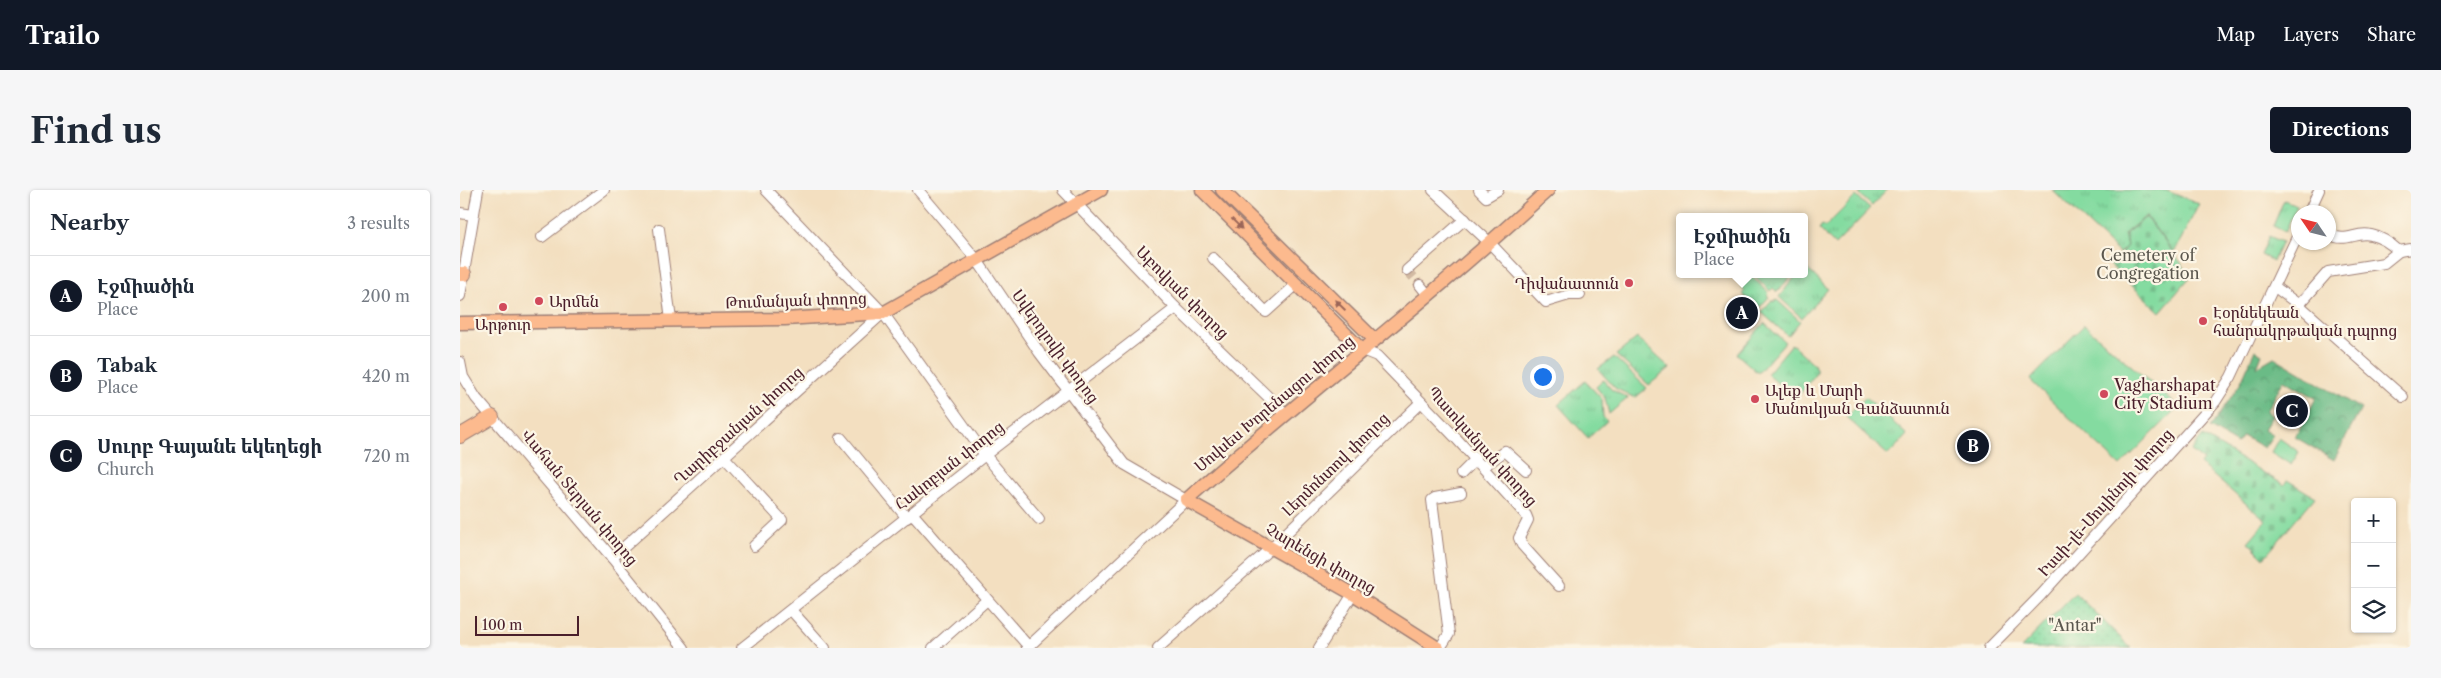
<!DOCTYPE html>
<html lang="en">
<head>
<meta charset="utf-8">
<style>
	body { margin:0; font-family:"Libre Caslon Text","Noto Serif Armenian",serif; background:#f6f6f7; color:#1f2937 }
	.controls { position:absolute; right:15px; bottom:15px; display:grid; overflow:hidden; border-radius:5px; box-shadow:0 1px 4px #0004 }
	.controls button { width:45px; height:45px; display:grid; place-items:center; padding:0; border:0; border-bottom:1px solid #e0e1e3; background:#fff; color:#1f2937; font:25px sans-serif }
	.compass { position:absolute; left:1831px; top:15px; width:45px; height:45px; border-radius:50%; background:#fff; box-shadow:0 1px 4px #0004; rotate:305deg }
	.scale { position:absolute; left:15px; bottom:12px; width:104px; box-sizing:border-box; padding-left:5px; border:2px solid #4a1f2b; border-top:0; font-size:14px; line-height:18px; white-space:nowrap; color:#4a1f2b; -webkit-text-stroke:4px #fcf5e5; paint-order:stroke }
	.you { position:absolute; left:1082px; top:186px; width:18px; height:18px; margin:-12px; border:4px solid #fff; border-radius:50%; background:#1a73e8; box-shadow:0 0 0 8px #1a73e833 }
	.badge { display:grid; place-items:center; width:32px; height:32px; border-radius:50%; background:#111827; color:#fff; font-size:16px; font-weight:700 }
	.pin { position:absolute; translate:-50% -50%; border:2px solid #fff; box-shadow:0 1px 5px #0006 }
	.popup { position:absolute; left:1216px; top:23px; width:132px; height:65px; box-sizing:border-box; display:grid; place-content:center; border-radius:5px; background:#fff; filter:drop-shadow(0 1px 4px #0005); font-size:16px; white-space:nowrap; color:#747a83 }
	.popup b { font-size:19px; color:#1f2937 }
	.popup::after { content:''; position:absolute; left:50%; top:100%; margin-left:-10px; border:10px solid transparent; border-top-color:#fff }
	.list { margin:0; padding:0; list-style:none }
	h2 { display:flex; justify-content:space-between; align-items:center; height:65px; margin:0; padding:0 20px; font-size:21px }
	h2 small { font-size:16px; font-weight:400; color:#747a83 }
	.list li { display:grid; grid-template-columns:32px 1fr auto; gap:15px; align-items:center; box-sizing:border-box; height:80px; padding:0 20px; border-top:1px solid #e0e1e3 }
	.list b { display:block; font-size:19px; white-space:nowrap }
	.list p { margin:0; font-size:16px; white-space:nowrap; color:#747a83 }
	.list em { font-size:16px; font-style:normal; color:#747a83 }
	.icon { flex:none; width:28px; height:28px; fill:none; stroke:currentColor; stroke-width:2; stroke-linecap:round; stroke-linejoin:round }
	.map { position:relative; flex:none; width:1951px; height:458px; overflow:hidden; border-radius:5px }
	header { display:flex; align-items:center; gap:30px; box-sizing:border-box; height:70px; padding:0 25px; background:#111827; color:#fff }
	header strong { font-size:24px }
	nav { display:flex; gap:28px; margin-inline-start:auto; font-size:18px }
	.intro { display:flex; align-items:center; justify-content:space-between; box-sizing:border-box; height:120px; padding:0 30px }
	h1 { margin:0; font-size:35px }
	.button { padding:12px 22px; border-radius:5px; background:#111827; color:#fff; font-size:18px; font-weight:700 }
	main { display:flex; gap:30px; padding:0 30px }
	aside { flex:1; background:#fff; border-radius:5px; box-shadow:0 1px 4px #0004 }
	.map>svg:first-child { display:block }
</style>
</head>
<body>
<header>
<strong>Trailo</strong>
<nav><a>Map</a><a>Layers</a><a>Share</a></nav>
</header>
<div class="intro"><h1>Find us</h1><a class="button">Directions</a></div>
<main>
<aside>
<h2>Nearby<small>3 results</small></h2>
<ul class="list">
<li><span class="badge">A</span><div><b>Էջմիածին</b><p>Place</p></div><em>200 m</em></li>
<li><span class="badge">B</span><div><b>Tabak</b><p>Place</p></div><em>420 m</em></li>
<li><span class="badge">C</span><div><b>Սուրբ Գայանե եկեղեցի</b><p>Church</p></div><em>720 m</em></li>
</ul>
</aside>
<div class="map">
<svg width="1951" height="458" viewBox="0 0 1951 458">
	<defs>
		<pattern id="grass-tufts" width="24" height="20" patternUnits="userSpaceOnUse" patternTransform="scale(1.25)"><rect width="24" height="20" fill="#84dba0"/><path d="M3 7l-1-3M5 7V3M7 7l1-3M15 17l-1-3M17 17v-4M19 17l1-3" fill="none" stroke="#74bc8a"/></pattern>
		<pattern id="forest-crowns" width="20" height="18" patternUnits="userSpaceOnUse" patternTransform="scale(1.25)"><rect width="20" height="18" fill="#6bbb86"/><path d="M2 6a3 3 0 1 1 6 0M12 15a3 3 0 1 1 6 0" fill="none" stroke="#5a976e"/></pattern>
		<pattern id="cemetery-stones" width="16" height="16" patternUnits="userSpaceOnUse" patternTransform="scale(1.25)"><rect width="16" height="16" fill="#84dba0"/><path d="M2 7V4a2 2 0 0 1 4 0v3zM10 15v-3a2 2 0 0 1 4 0v3z" fill="#74bc8a"/></pattern>
		<pattern id="park-dots" width="8" height="8" patternUnits="userSpaceOnUse" patternTransform="scale(1.25)"><rect width="8" height="8" fill="#84dba0"/><path d="M2 2h.1M6 6h.1" fill="none" stroke="#74bc8a" stroke-width="1.8" stroke-linecap="round"/></pattern>
	</defs>
	<rect width="100%" height="100%" fill="#fcf5e5"/>
	<filter id="ink" filterUnits="userSpaceOnUse"><feTurbulence type="fractalNoise" baseFrequency=".02" numOctaves="2"/><feDisplacementMap in="SourceGraphic" scale="10" xChannelSelector="R" yChannelSelector="G"/><feConvolveMatrix kernelMatrix="1 2 1 2 8 2 1 2 1" color-interpolation-filters="sRGB"/></filter>
	<filter id="wash" filterUnits="userSpaceOnUse"><feTurbulence type="fractalNoise" baseFrequency=".0096" numOctaves="4" result="noise"/><feDisplacementMap in="SourceGraphic" scale="20" xChannelSelector="R" yChannelSelector="G"/><feGaussianBlur stdDeviation="1.12" result="paint"/><feColorMatrix in="noise" values="0 0 0 0 0 0 0 0 0 0 0 0 0 0 0 0 0 1.4 0 .05"/><feComposite in="paint" operator="in"/></filter>
	<g filter="url(#wash)">
		<rect width="100%" height="100%" fill="#f3dfc0"/>
		<!-- grass -->
		<g fill="url(#grass-tufts)" stroke="#677d66">
			<path d="M1403,0h24l-15,16 -13,-12z"/>
			<path d="M1592,0h113l34,14 -25,49 -28,-37 -22,18 3,12 -8,7z"/>
			<path d="M1396,6l14,13 -35,36 -16,-16 3,-4 3,2z"/>
			<path d="M1824,10l13,5 -12,27 -12,-6z"/>
			<path d="M1809,46l13,6 -9,19 -12,-6z"/>
			<path d="M1345,77l23,22 -26,29 -23,-21 18,-23h7z"/>
			<path d="M1293,84h40l-16,18 -4,-4 -3,3z"/>
			<path d="M1291,86l18,17 -2,2 2,2 -11,12 -16,-15 3,-3 -4,-5z"/>
			<path d="M1316,109l24,22 -12,15 -27,-24 11,-12 2,2z"/>
			<path d="M1304,133l21,19 -27,31 -21,-19z"/>
			<path d="M1177,148l33,30 -21,17 -33,-30z"/>
			<path d="M1332,154l22,20 3,8 -21,27 -29,-25z"/>
			<path d="M1154,167l33,31 -12,10 -20,-10 -17,-19z"/>
			<path d="M1143,190l9,10 16,8 -19,16 -4,-16 -9,-11z"/>
			<path d="M1125,191l17,18 1,18 4,4 -19,17 -30,-33z"/>
			<path d="M1406,207l41,38 -19,20 -42,-38z"/>
			<path d="M1819,248l20,14 -8,13 -20,-13z"/>
		</g>
		<!-- forest -->
		<path fill="url(#forest-crowns)" stroke="#5a6d58" d="M1795,160l7,4 -5,13 17,-10 87,52 -27,51 -39,-23 21,-39 -32,-18 -18,31 6,5 -8,13 9,6 -9,13 -21,-12 -6,8 -27,-16 30,-44z"/>
		<!-- cemetery -->
		<g fill="url(#cemetery-stones)" stroke="#677d66">
			<path d="M1686,27l45,59 -31,36 -50,-47 17,-19 -2,-12z"/>
			<path d="M1743,246l81,49 3,-5 28,17 -51,61 -16,-16 18,-21 -66,-57 3,-4 -12,-9z"/>
		</g>
		<!-- park -->
		<path fill="url(#park-dots)" stroke="#677d66" d="M1615,403l56,55h-110z"/>
		<!-- pitch -->
		<path fill="#84dba0" stroke="#677d66" d="M1624,135l95,82 -59,59 -90,-86z"/>
	</g>
	<g filter="url(#ink)">
		<g fill="none" stroke-linecap="round" stroke-linejoin="round">
			<!-- minor-tunnel -->
			<path stroke="#d1b9a2" stroke-width="10" stroke-dasharray="10 5" stroke-linecap="butt" d="M947,80l13,15"/>
			<defs>
				<g id="minor">
					<path d="M306,0l117,123 102,142 54,64"/>
					<path d="M458,0l59,70 62,92 85,112 62,36 -159,148"/>
					<path d="M603,0l113,118 109,105"/>
					<path d="M973,0l56,52 57,60 23,-7h11"/>
					<path d="M1019,0l7,7 12,-7"/>
					<path d="M1849,22l10,-22"/>
					<path d="M0,23l13,2"/>
					<path d="M199,39l12,91"/>
					<path d="M1868,44c19,10 27,-3 43,1 11,2 20,9 28,16l12,-2"/>
					<path d="M82,47l62,-47"/>
					<path d="M753,68l53,54 31,-28"/>
					<path d="M947,80l58,-51"/>
					<path d="M960,95l8,10"/>
					<path d="M1815,97l24,18 29,-33 56,-9 15,-12"/>
					<path d="M0,106l18,-106"/>
					<path d="M1839,115l104,92"/>
					<path d="M902,160l15,6 78,81 71,78 2,5 -9,18 3,7 37,41"/>
					<path d="M0,172l3,15 13,21 133,156 75,94"/>
					<path d="M381,248l66,80"/>
					<path d="M265,268l57,62 -28,26"/>
					<path d="M1023,277l22,-16 21,19"/>
					<path d="M1001,284l15,-15"/>
					<path d="M452,323l117,134"/>
					<path d="M152,368l271,-245"/>
					<path d="M331,420l34,38"/>
					<path d="M282,458l243,-193 191,-147"/>
					<path d="M473,458l54,-48"/>
					<path d="M698,458l113,-100 150,-146"/>
					<path d="M859,458l34,-54"/>
					<path d="M980,458l9,-14 -17,-134 3,-2 26,-5"/>
					<path d="M1529,458l52,-53 174,-193 16,-25 67,-142"/>
				</g>
				<g id="major">
					<path d="M742,0l160,160"/>
					<path d="M762,0l152,149"/>
					<path d="M0,133l325,-4 98,-6 218,-123"/>
					<path d="M978,458l-85,-54 -167,-94c119,-105 245,-202 362,-310"/>
				</g>
				<g id="highway">
					<path d="M0,84h4"/>
					<path d="M0,246l32,-19"/>
				</g>
			</defs>
			<!-- minor casing -->
			<use href="#minor" stroke="#9e7f76" stroke-width="12"/>
			<!-- major casing -->
			<use href="#major" stroke="#9e7f76" stroke-width="15"/>
			<!-- highway casing -->
			<use href="#highway" stroke="#9e7f76" stroke-width="16"/>
			<!-- minor -->
			<use href="#minor" stroke="#fff" stroke-width="10"/>
			<!-- major -->
			<use href="#major" stroke="#fcba8e" stroke-width="12"/>
			<!-- highway -->
			<use href="#highway" stroke="#fcba8e" stroke-width="14"/>
		</g>
		<!-- one-way arrows -->
		<defs><path id="oneway-solid" d="M-6-.8H1V-3.2L6.5 0L1 3.2V.8H-6Z" transform="scale(1.25)"/></defs>
		<g fill="#9a6558">
			<use href="#oneway-solid" transform="translate(777 34) rotate(45)"/>
			<use href="#oneway-solid" transform="translate(880 115) rotate(-136)"/>
		</g>
	</g>
	<!-- markers -->
	<g fill="#d1495b" stroke="#fcf5e5" stroke-width="2">
		<circle cx="1169" cy="93" r="5"/>
		<circle cx="79" cy="111" r="5"/>
		<circle cx="43" cy="117" r="5"/>
		<circle cx="1743" cy="131" r="5"/>
		<circle cx="1644" cy="204" r="5"/>
		<circle cx="1295" cy="209" r="5"/>
	</g>
	<g text-anchor="middle" dominant-baseline="central" stroke-width="4.5" stroke-linejoin="round" paint-order="stroke">
		<!-- park labels -->
		<g font-size="16" fill="#5b574e" stroke="#fcf5e5">
			<text x="1688" y="65">Cemetery of<tspan x="1688" dy="18">Congregation</tspan></text>
			<text x="1615" y="435">"Antar"</text>
		</g>
		<!-- poi labels -->
		<g font-size="16" fill="#4a1f2b" stroke="#fcf5e5" text-anchor="start">
			<text x="1159" y="93" text-anchor="end">Դիվանատուն</text>
			<text x="89" y="111">Արմեն</text>
			<text x="1753" y="122">Էօրնեկեան<tspan x="1753" dy="18">հանրակրթական դպրոց</tspan></text>
			<text x="43" y="134" text-anchor="middle">Արթուր</text>
			<text x="1654" y="195">Vagharshapat<tspan x="1654" dy="18">City Stadium</tspan></text>
			<text x="1305" y="200">Ալեք և Մարի<tspan x="1305" dy="18">Մանուկյան Գանձատուն</tspan></text>
		</g>
		<!-- street labels -->
		<g font-size="16" fill="#4a1f2b" stroke="#fcf5e5">
			<text transform="translate(723 102) rotate(45)">Աբովյան փողոց</text>
			<text transform="translate(336 110) rotate(-2)">Թումանյան փողոց</text>
			<text transform="translate(596 156) rotate(54)">Սվերդլովի փողոց</text>
			<text transform="translate(814 213) rotate(-40)">Մովսես Խորենացու փողոց</text>
			<text transform="translate(278 235) rotate(-42)">Ղարիբջանյան փողոց</text>
			<text transform="translate(1023 256) rotate(48)">Պատկանյան փողոց</text>
			<text transform="translate(875 274) rotate(-44)">Լերմոնտով փողոց</text>
			<text transform="translate(489 275) rotate(-38)">Հակոբյան փողոց</text>
			<text transform="translate(120 307) rotate(50)">Վահան Տերյան փողոց</text>
			<text transform="translate(1645 312) rotate(-48)">Իսսի-լե-Մուլինոյի փողոց</text>
			<text transform="translate(861 368) rotate(30)">Չարենցի փողոց</text>
		</g>
	</g>
</svg>
<div class="controls">
<button>+</button>
<button>−</button>
<button><svg class="icon" aria-label="layers" viewBox="0 0 24 24"><path d="M12 4l9 5-9 5-9-5zM3 14l9 5 9-5"/></svg></button>
</div>
<svg class="compass" viewBox="-18 -18 36 36"><path d="M0-13l5 13h-10z" fill="#e53935"/><path d="M0 13l5-13h-10z" fill="#747a83"/></svg>
<div class="scale">100 m</div>
<div class="you"></div>
<div class="pin badge" style="left:1282px;top:123px">A</div>
<div class="popup"><b>Էջմիածին</b>Place</div>
<div class="pin badge" style="left:1513px;top:256px">B</div>
<div class="pin badge" style="left:1832px;top:221px">C</div>
</div>
</main>
</body>
</html>
